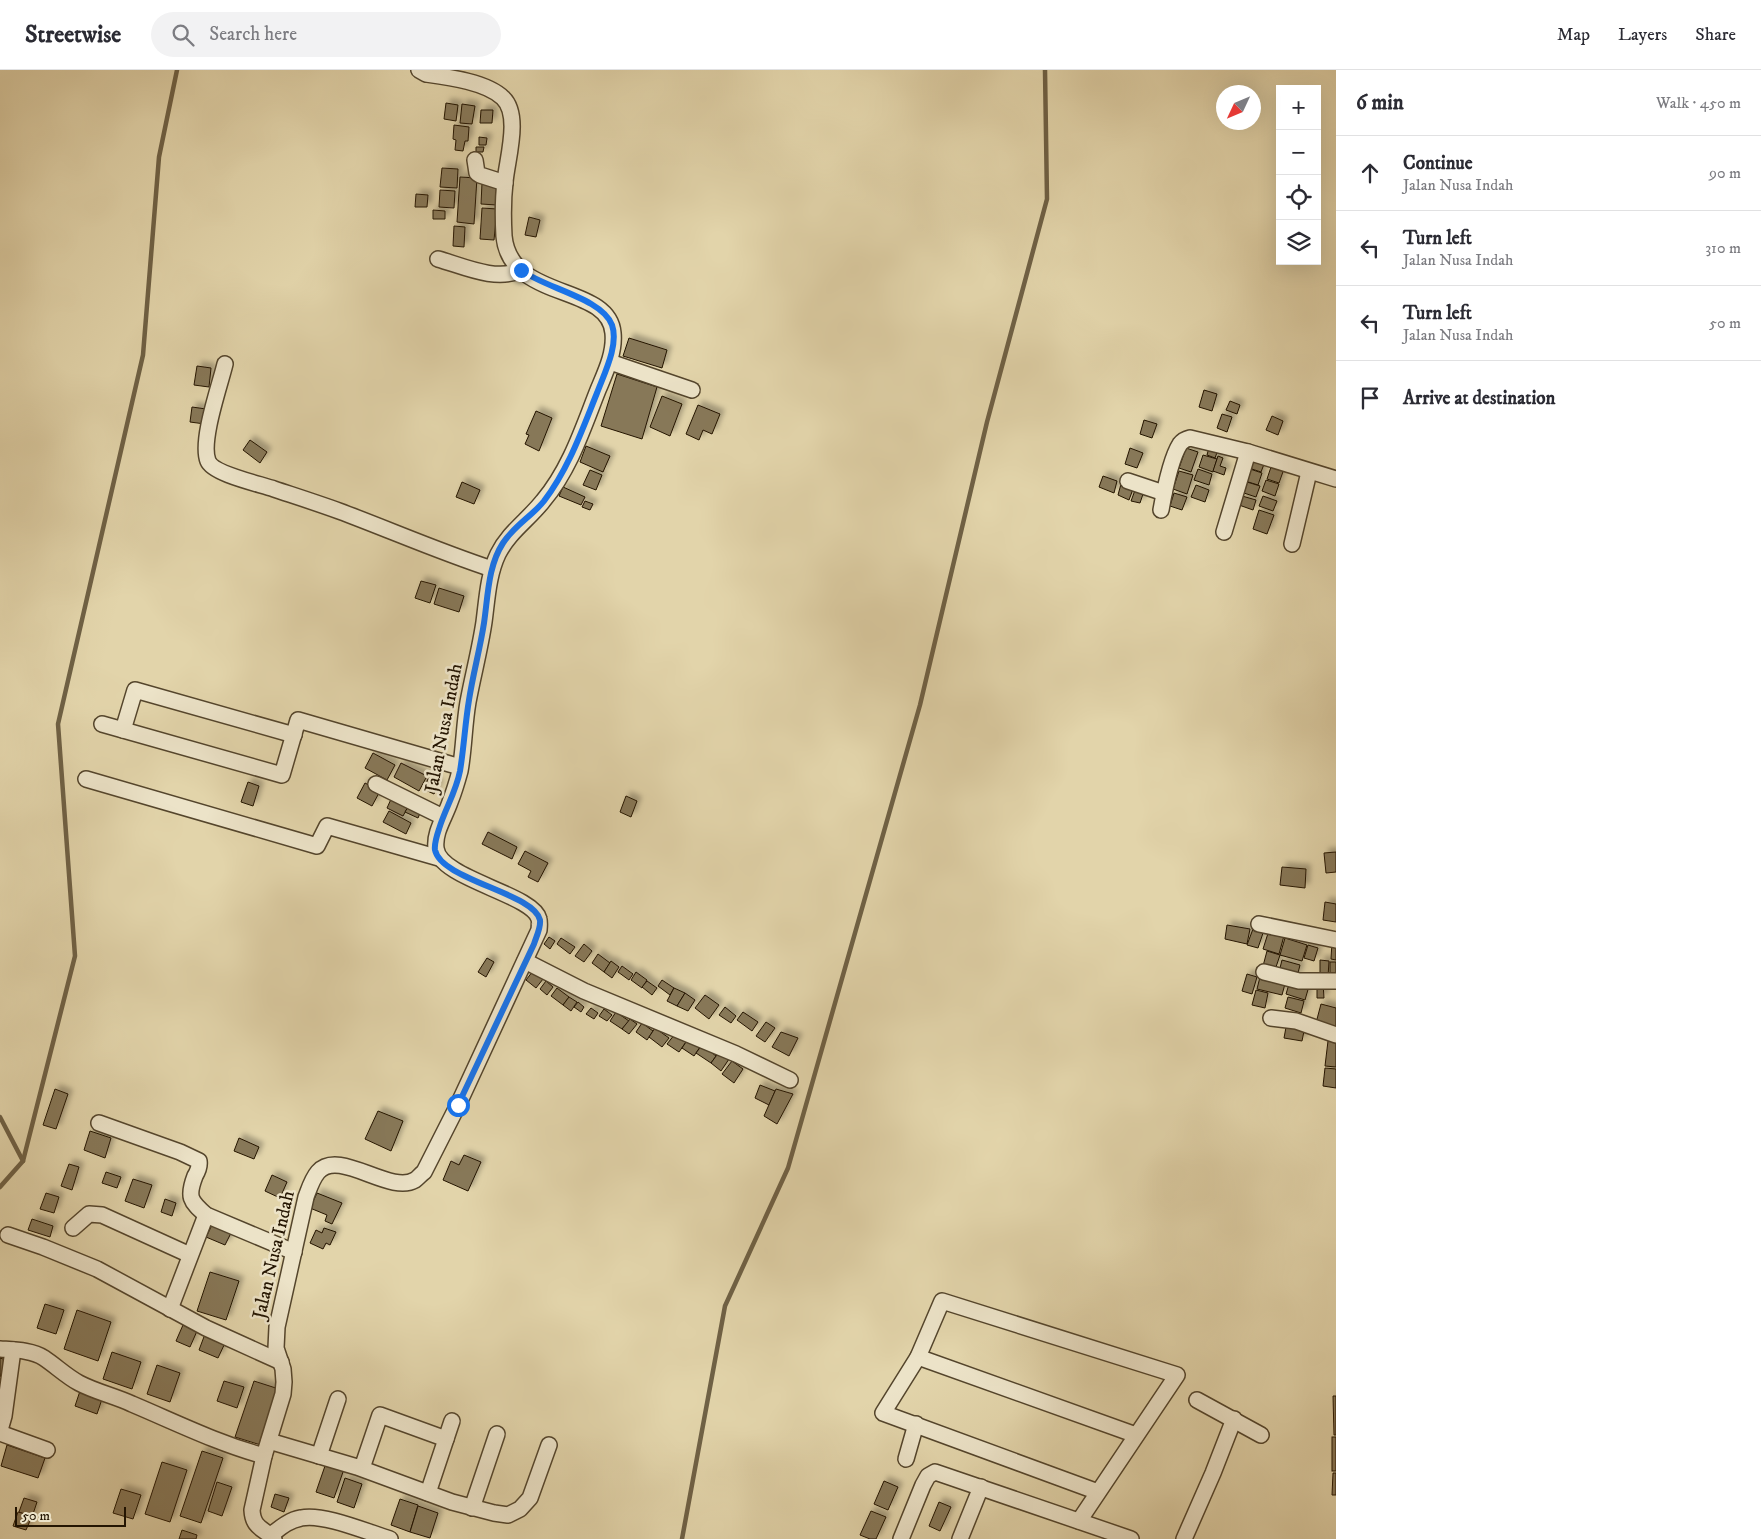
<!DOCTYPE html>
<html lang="en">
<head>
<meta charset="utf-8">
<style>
	body { margin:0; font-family:"IM FELL DW Pica",serif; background:#f2f2f3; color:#2b2b33 }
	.controls { position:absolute; right:15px; top:15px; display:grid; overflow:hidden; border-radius:0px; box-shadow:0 5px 20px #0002 }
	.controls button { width:45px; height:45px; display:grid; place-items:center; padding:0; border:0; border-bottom:1px solid #e1e1e2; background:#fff; color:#2b2b33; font:25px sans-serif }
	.compass { position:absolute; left:1216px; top:15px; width:45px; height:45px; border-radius:50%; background:#fff; box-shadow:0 5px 20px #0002; rotate:226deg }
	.scale { position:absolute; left:15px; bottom:12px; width:111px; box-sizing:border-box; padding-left:5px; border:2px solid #241502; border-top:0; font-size:14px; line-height:18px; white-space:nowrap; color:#241502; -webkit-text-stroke:4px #ece3c8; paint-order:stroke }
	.stop { position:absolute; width:15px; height:15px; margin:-11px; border:4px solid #1a73e8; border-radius:50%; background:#fff }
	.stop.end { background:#1a73e8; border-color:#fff; box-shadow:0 1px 5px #0008 }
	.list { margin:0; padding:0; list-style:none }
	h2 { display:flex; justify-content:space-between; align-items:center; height:65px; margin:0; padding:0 20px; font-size:21px }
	h2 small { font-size:16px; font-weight:400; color:#7c7c81 }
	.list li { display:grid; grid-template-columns:32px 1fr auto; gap:15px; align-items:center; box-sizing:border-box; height:75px; padding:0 20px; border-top:1px solid #e1e1e2 }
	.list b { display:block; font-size:19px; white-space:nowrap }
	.list p { margin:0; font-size:16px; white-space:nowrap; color:#7c7c81 }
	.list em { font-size:16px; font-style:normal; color:#7c7c81 }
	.icon { flex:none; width:28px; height:28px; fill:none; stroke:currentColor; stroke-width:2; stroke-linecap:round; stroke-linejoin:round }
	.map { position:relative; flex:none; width:1336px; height:1469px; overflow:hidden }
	header { display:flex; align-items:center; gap:30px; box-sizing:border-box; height:70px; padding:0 25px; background:#fff; border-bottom:1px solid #e1e1e2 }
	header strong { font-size:24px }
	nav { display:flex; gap:28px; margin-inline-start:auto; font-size:18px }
	.search { width:350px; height:45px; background:#f2f2f3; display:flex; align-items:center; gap:12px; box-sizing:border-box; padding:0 18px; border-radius:28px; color:#7c7c81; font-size:19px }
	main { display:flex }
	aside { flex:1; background:#fff }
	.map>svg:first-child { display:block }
</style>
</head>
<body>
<header>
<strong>Streetwise</strong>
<div class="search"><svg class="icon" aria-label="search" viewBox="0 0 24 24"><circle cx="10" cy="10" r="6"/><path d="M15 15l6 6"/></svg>Search here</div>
<nav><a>Map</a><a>Layers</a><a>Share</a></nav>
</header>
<main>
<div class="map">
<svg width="1336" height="1469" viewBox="0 0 1336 1469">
	<defs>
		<filter id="shadow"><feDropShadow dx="4.5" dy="-4.5" stdDeviation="2.5" flood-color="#0004"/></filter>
	</defs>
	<rect width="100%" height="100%" fill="#e2d4aa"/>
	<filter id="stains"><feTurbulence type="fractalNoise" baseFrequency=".004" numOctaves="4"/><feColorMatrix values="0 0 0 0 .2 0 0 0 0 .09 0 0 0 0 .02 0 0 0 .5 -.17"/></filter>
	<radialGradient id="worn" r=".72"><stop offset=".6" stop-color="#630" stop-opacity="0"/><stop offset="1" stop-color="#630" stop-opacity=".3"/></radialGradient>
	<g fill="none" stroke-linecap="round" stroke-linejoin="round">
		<!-- stream -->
		<g stroke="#6f6145" stroke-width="4.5">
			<path d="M0,1047l23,44"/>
			<path d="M0,1117l23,-26 52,-205 -17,-232 85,-369 16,-198 18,-87"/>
			<path d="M682,1469l43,-233 63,-138 132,-463 67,-283 60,-223 -2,-129"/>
		</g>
	</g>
	<!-- building -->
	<g fill="#877859" stroke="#241502" filter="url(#shadow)">
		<path d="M446,33l12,2 -2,16 -12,-2z"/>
		<path d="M462,34l13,2 -3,18 -12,-1z"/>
		<path d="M481,40h12l-1,13h-12z"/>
		<path d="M454,55l15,2 -1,14h-3l-2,10 -8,-1 1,-10 -3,-1z"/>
		<path d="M479,67l8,1 -1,7h-7z"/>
		<path d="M476,77h8l-1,5h-7z"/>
		<path d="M442,98l16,1 -1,19 -17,-1z"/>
		<path d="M460,107l17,1 -3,46 -17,-2z"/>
		<path d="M482,113l16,1 -1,21 -16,-1z"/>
		<path d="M440,120l15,1 -1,17 -15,-1z"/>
		<path d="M416,124l12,1 -1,12h-12z"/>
		<path d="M482,138l15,1 -3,31 -14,-1z"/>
		<path d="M433,140l12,1v8h-12z"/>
		<path d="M529,147l11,3 -4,17 -11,-2z"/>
		<path d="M454,156l11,1 -1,20 -11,-1z"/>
		<path d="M629,268l38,12 -5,18 -39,-12z"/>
		<path d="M197,296l14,2 -2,19 -15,-2z"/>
		<path d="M617,304l40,13 -15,52 -41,-13z"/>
		<path d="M1204,320l13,4 -5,17 -13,-4z"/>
		<path d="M662,326l20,8 -12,32 -20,-9z"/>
		<path d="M1230,331l10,4 -3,9 -11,-4z"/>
		<path d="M698,335l22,9 -8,20 -9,-4 -4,10 -13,-6z"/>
		<path d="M192,337l14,2 -1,15 -15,-2z"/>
		<path d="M536,341l16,7 -13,33 -14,-7 4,-9 -3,-1z"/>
		<path d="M1222,344l10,3 -5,15 -10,-4z"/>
		<path d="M1272,346l11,5 -5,14 -12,-5z"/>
		<path d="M1144,350l13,4 -5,14 -12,-4z"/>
		<path d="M250,370l17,12 -7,11 -17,-13z"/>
		<path d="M1210,374l9,3 -4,11 -8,-3z"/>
		<path d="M586,376l24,10 -7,16 -23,-10z"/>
		<path d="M1130,378l13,5 -6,15 -12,-4z"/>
		<path d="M1186,378l12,4 -7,20 -12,-4z"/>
		<path d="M1254,384l12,5 -5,13 -12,-4z"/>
		<path d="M1203,385l14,4 -4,13 -14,-5z"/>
		<path d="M1218,386l5,2 -3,8 6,2 -2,7 -11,-4z"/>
		<path d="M1273,391l12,5 -6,17 -12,-4z"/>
		<path d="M1198,399l14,5 -3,11 -15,-5z"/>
		<path d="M1250,399l12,4 -4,12 -13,-4z"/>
		<path d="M590,400l12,5 -6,15 -13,-5z"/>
		<path d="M1179,401l14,4 -6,19 -14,-5z"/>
		<path d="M1103,406l14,5 -3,12 -15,-6z"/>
		<path d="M1266,410l13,4 -4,12 -13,-5z"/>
		<path d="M462,412l18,8 -6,14 -18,-7z"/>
		<path d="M1247,412l13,4 -4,11 -12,-4z"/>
		<path d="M1121,414l12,5 -4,11 -11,-5z"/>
		<path d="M1137,415l8,3 -5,15 -9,-2z"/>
		<path d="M1196,415l13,5 -4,12 -14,-5z"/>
		<path d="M563,417l22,10 -4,8 -22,-9z"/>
		<path d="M1174,423l13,4 -5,13 -12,-4z"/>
		<path d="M1242,426l14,4 -3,10 -14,-5z"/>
		<path d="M1263,426l14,5 -4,10 -14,-5z"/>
		<path d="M585,431l8,3 -3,6 -8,-3z"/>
		<path d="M1259,440l15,5 -7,19 -14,-5z"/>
		<path d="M421,511l15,4 -6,18 -15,-5z"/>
		<path d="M439,518l25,8 -5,16 -25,-8z"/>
		<path d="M373,683l22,12 -8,15 -22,-12z"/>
		<path d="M401,693l26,13 -8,15 -25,-14z"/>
		<path d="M428,709l11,5 -5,10 -11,-5z"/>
		<path d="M248,712l11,4 -6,20 -12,-4z"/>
		<path d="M365,713l15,8 -8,15 -15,-8z"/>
		<path d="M626,726l11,5 -6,16 -11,-5z"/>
		<path d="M392,727l17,8 -6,11 -16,-8z"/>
		<path d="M409,735l12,6 -3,7 -13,-6z"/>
		<path d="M389,741l22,12 -5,11 -23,-12z"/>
		<path d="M488,762l29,15 -5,12 -30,-15z"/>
		<path d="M525,781l23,12 -10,19 -10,-5 3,-6 -13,-7z"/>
		<path d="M1336,782v20l-10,1 -2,-20z"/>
		<path d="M1282,797l24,2 -1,19 -25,-3z"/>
		<path d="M1325,832l11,2v18l-13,-2z"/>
		<path d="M1227,855l23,4 -3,15 -22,-5z"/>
		<path d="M1270,857l15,5 -6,22 -16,-5z"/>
		<path d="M1253,859l10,4 -5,15 -11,-3z"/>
		<path d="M549,867l6,4 -5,8 -6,-5z"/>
		<path d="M561,868l14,9 -5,7 -13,-10z"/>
		<path d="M1285,868l22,7 -5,16 -22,-6z"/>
		<path d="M1332,872h4v18l-5,-1z"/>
		<path d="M584,874l8,7 -8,11 -9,-6z"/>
		<path d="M1308,875l10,3 -4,13 -10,-3z"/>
		<path d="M1267,881l13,4 -5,15 -12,-4z"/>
		<path d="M598,884l12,9 -6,9 -12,-9z"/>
		<path d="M487,888l7,4 -8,15 -8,-5z"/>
		<path d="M1282,890l18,5 -3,12 -18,-5z"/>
		<path d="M1320,890l9,1 -1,16h-8z"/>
		<path d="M611,891l8,6 -7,11 -8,-6z"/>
		<rect x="1330" y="892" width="6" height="15"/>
		<path d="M622,896l11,8 -4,6 -11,-8z"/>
		<path d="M533,901l10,8 -7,9 -10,-8z"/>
		<path d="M636,902l11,8 -5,8 -11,-8z"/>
		<path d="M1261,903l25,7 -4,15 -25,-6z"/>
		<path d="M1247,904l10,3 -5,17 -10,-3z"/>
		<path d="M662,910l12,8 -4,7 -12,-9z"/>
		<path d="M546,911l7,6 -6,8 -7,-6z"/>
		<path d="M647,911l10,7 -5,7 -10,-8z"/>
		<path d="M1290,911l19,5 -4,14 -19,-6z"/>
		<path d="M1317,913h6l1,15h-7z"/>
		<path d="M557,918l12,9 -6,8 -12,-9z"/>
		<path d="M674,918l11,5 -8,13 -10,-5z"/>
		<path d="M1256,920l12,3 -3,15 -13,-3z"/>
		<path d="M685,923l10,7 -7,11 -11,-5z"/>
		<path d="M705,925l14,10 -10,14 -14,-11z"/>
		<path d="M569,927l8,5 -6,9 -8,-6z"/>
		<path d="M1288,927l16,4 -3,12 -16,-5z"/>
		<path d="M578,932l6,5 -3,5 -7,-5z"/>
		<path d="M1321,934l15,4v20l-20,-5z"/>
		<path d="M725,937l11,9 -5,7 -12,-8z"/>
		<path d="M591,938l7,5 -4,6 -8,-5z"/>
		<path d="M604,939l8,6 -5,6 -8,-5z"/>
		<path d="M616,942l13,9 -7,8 -12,-8z"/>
		<path d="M743,942l15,10 -6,9 -15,-11z"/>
		<path d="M630,949l7,5 -8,10 -7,-5z"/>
		<path d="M766,952l9,6 -10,14 -9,-6z"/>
		<path d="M1287,952l18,4 -3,15 -18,-3z"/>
		<path d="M642,953l11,8 -6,9 -11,-8z"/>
		<path d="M655,958l14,10 -7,9 -13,-10z"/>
		<path d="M781,962l17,6 -9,18 -17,-9z"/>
		<path d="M675,964l11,8 -7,10 -12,-8z"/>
		<path d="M688,969l12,8 -6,9 -12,-8z"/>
		<path d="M1328,971l8,1v25l-11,-1z"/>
		<path d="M702,975l14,11 -5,7 -15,-10z"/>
		<path d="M719,982l10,7 -8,12 -10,-8z"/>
		<path d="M732,991l11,8 -9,14 -12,-9z"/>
		<path d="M1325,998l11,1v19l-13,-2z"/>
		<path d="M760,1015l15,6 -6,14 -14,-7z"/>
		<path d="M55,1019l13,5 -12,35 -13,-4z"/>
		<path d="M776,1019l17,5 -16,30 -13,-8z"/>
		<path d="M378,1041l25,10 -12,30 -26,-12z"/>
		<path d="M90,1061l21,7 -6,20 -21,-8z"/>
		<path d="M239,1068l20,9 -5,12 -20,-8z"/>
		<path d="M464,1085l17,7 -13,29 -25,-11 8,-19 8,4z"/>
		<path d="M69,1094l10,3 -7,23 -11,-4z"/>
		<path d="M106,1102l15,5 -4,11 -15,-5z"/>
		<path d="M272,1105l15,7 -7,16 -15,-7z"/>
		<path d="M133,1109l19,6 -8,23 -19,-7z"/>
		<path d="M46,1123l13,4 -5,16 -14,-4z"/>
		<path d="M317,1123l25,10 -10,21 -7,-3 2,-6 -17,-7z"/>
		<path d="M165,1129l11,4 -4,13 -11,-4z"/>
		<path d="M32,1149l21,7 -3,11 -22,-7z"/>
		<path d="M213,1153l19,8 -7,14 -19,-8z"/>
		<path d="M324,1158l12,4 -6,13 -4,-2 -3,6 -13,-6 6,-13 6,3z"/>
		<path d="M210,1202l29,9 -13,39 -29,-9z"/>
		<path d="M45,1234l19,6 -8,24 -19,-6z"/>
		<path d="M77,1240l34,12 -13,39 -34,-12z"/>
		<path d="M183,1255l14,6 -7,16 -14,-6z"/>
		<path d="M205,1264l20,9 -7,15 -19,-8z"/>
		<path d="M112,1282l29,10 -9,27 -29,-10z"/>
		<path d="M0,1288l6,2 -6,17z"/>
		<path d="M157,1295l23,8 -10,29 -23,-8z"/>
		<path d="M224,1311l20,6 -7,21 -20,-7z"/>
		<path d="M254,1311l28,9 -18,56 -29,-9z"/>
		<path d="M80,1321l22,8 -5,15 -22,-8z"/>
		<path d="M1333,1326h3v39h-2z"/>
		<rect x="1332" y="1367" width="4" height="34"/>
		<path d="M7,1375l38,13 -7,20 -37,-12z"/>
		<path d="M202,1381l21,7 -22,65 -21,-7z"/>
		<path d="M162,1392l25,8 -17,52 -25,-8z"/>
		<path d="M326,1393l18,6 -10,29 -18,-6z"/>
		<path d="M1333,1403h3v22h-4z"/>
		<path d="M345,1408l17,6 -8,24 -17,-6z"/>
		<path d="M884,1411l14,6 -10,23 -14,-6z"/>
		<path d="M217,1412l15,5 -10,29 -14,-5z"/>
		<path d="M121,1419l20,6 -8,24 -20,-6z"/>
		<path d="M275,1424l14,4 -5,14 -13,-5z"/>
		<path d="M24,1428l13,4 -5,15 -13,-5z"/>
		<path d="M400,1429l18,6 -8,27 -19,-7z"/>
		<path d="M939,1432l12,5 -11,24 -11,-5z"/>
		<path d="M418,1436l20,7 -8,25 -20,-6z"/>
		<path d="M871,1441l15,6 -10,22h-6l-10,-4z"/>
		<path d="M18,1442l14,4 -6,14 -13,-4z"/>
		<path d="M182,1460l15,5 -1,4h-17z"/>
	</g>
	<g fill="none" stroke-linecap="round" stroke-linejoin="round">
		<defs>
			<g id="minor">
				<path d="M475,90l2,13 3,2 25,8"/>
				<path d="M438,189c25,7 58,23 83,11"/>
				<path d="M610,292l82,28"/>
				<path d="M225,294c-5,21 -25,77 -17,97 5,13 52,23 66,28 21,7 43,14 65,22 51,19 101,41 153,58"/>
				<path d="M1128,411l36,12"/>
				<path d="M1161,440c3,-17 10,-52 19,-66 3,-4 6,-5 10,-6l58,14 88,27"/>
				<path d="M1224,462l24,-80"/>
				<path d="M1292,474l17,-72"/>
				<path d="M102,654l180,51 16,-55 162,47"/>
				<path d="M123,660l12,-40 159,45"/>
				<path d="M86,709l231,67 10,-20 112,32"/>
				<path d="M376,714l67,33"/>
				<path d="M1259,854l77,16"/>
				<path d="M525,891l59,30 152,63 54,26"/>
				<path d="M1264,902l35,9h37"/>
				<path d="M1271,948l25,3 40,14"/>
				<path d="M99,1053l81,29 19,9c1,6 -1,10 -4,15 -8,21 -5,25 11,39l88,37"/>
				<path d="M73,1158l16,-14 13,1 88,40"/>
				<path d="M8,1165l35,12 54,22 109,59 75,34"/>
				<path d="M170,1239l36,-94"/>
				<path d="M0,1279c14,1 32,1 44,9 12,8 22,18 35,25 17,9 36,13 53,21 45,19 85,39 132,52"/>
				<path d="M918,1287l218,78"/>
				<path d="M1197,1330l64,35"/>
				<path d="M0,1360l4,-14 9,-66"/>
				<path d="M0,1363l47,17"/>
				<path d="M269,1371l88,26 95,35 42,11 14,2 12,-6 10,-11 19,-53"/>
				<path d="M319,1386l19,-57"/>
				<path d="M906,1389l10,-35"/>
				<path d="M362,1398l18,-53 66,24"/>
				<path d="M428,1423l24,-72"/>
				<path d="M472,1438l25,-74"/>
				<path d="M1079,1451l98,-146 -235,-74 -24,56 -35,56 215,79"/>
				<path d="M271,1465c9,-7 18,-15 30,-17 22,-5 66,14 89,21"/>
				<path d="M274,1469c-10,-11 -21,-10 -22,-29l12,-54 19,-62 1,-12 -1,-13 -7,-21 1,-21 29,-130c3,-8 6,-18 12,-25 21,-24 72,23 97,8 3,-2 6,-6 9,-8l34,-67 81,-175c0,0 1,-10 0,-11 -6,-25 -100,-40 -103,-71 -2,-16 9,-31 14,-46 4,-10 7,-20 10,-31 4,-22 4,-46 8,-69 5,-27 12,-53 16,-80 3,-22 4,-47 14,-68 11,-22 30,-34 45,-53 27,-32 40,-73 55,-111 7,-17 17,-37 15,-57 -4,-50 -103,-31 -109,-97 -1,-18 -1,-37 1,-54 2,-23 16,-67 -2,-84 -16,-16 -55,-21 -77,-24l-7,-4"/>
				<path d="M901,1469l22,-54 5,-9 7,-4 196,67"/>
				<path d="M960,1469l21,-52"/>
				<path d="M1184,1469l29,-66 21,-54"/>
			</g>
		</defs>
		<!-- minor casing -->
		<use href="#minor" stroke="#54452c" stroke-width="18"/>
		<!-- minor -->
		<use href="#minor" stroke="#ece3c8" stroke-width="15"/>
	</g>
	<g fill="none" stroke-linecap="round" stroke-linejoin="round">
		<!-- route -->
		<path stroke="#1a73e8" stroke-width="6" d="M458,1035l76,-161c2,-7 7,-16 6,-24 -6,-27 -99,-40 -105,-70 -1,-6 2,-15 4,-21 6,-20 17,-37 21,-58 4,-24 5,-47 9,-71 4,-26 11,-51 15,-77 4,-27 4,-57 19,-80 11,-17 29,-27 41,-42 25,-33 38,-71 53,-108 7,-19 22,-48 15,-68 -10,-27 -68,-37 -91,-55"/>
	</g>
	<g text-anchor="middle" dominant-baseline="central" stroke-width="5" stroke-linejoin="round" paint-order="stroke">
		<!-- street labels -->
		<g font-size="19" fill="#241502" stroke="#ece3c8">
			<text transform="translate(444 658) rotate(-79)">Jalan Nusa Indah</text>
			<text transform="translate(274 1185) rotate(-77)">Jalan Nusa Indah</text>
		</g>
	</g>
	<rect width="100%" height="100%" filter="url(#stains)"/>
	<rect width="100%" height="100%" fill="url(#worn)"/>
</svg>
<div class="controls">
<button>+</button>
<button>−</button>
<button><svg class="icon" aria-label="locate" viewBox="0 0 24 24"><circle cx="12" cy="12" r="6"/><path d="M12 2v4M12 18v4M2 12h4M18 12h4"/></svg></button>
<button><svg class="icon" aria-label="layers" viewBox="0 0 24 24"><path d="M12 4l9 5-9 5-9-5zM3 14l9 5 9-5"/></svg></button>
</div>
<svg class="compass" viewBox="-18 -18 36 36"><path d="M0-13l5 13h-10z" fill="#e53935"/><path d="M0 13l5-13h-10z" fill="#7c7c81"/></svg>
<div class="scale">50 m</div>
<div class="stop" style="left:458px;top:1035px"></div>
<div class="stop end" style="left:521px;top:200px"></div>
</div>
<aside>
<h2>6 min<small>Walk · 450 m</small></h2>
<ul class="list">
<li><svg class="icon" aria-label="ahead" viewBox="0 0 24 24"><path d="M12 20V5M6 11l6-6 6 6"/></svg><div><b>Continue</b><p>Jalan Nusa Indah</p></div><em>90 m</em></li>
<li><svg class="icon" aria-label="left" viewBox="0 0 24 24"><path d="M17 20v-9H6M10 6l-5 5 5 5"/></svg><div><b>Turn left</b><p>Jalan Nusa Indah</p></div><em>310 m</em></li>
<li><svg class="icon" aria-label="left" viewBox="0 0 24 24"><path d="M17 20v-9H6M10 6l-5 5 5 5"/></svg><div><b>Turn left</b><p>Jalan Nusa Indah</p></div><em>50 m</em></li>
<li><svg class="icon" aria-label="arrive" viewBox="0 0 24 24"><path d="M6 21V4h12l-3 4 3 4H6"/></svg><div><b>Arrive at destination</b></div></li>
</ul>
</aside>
</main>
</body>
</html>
